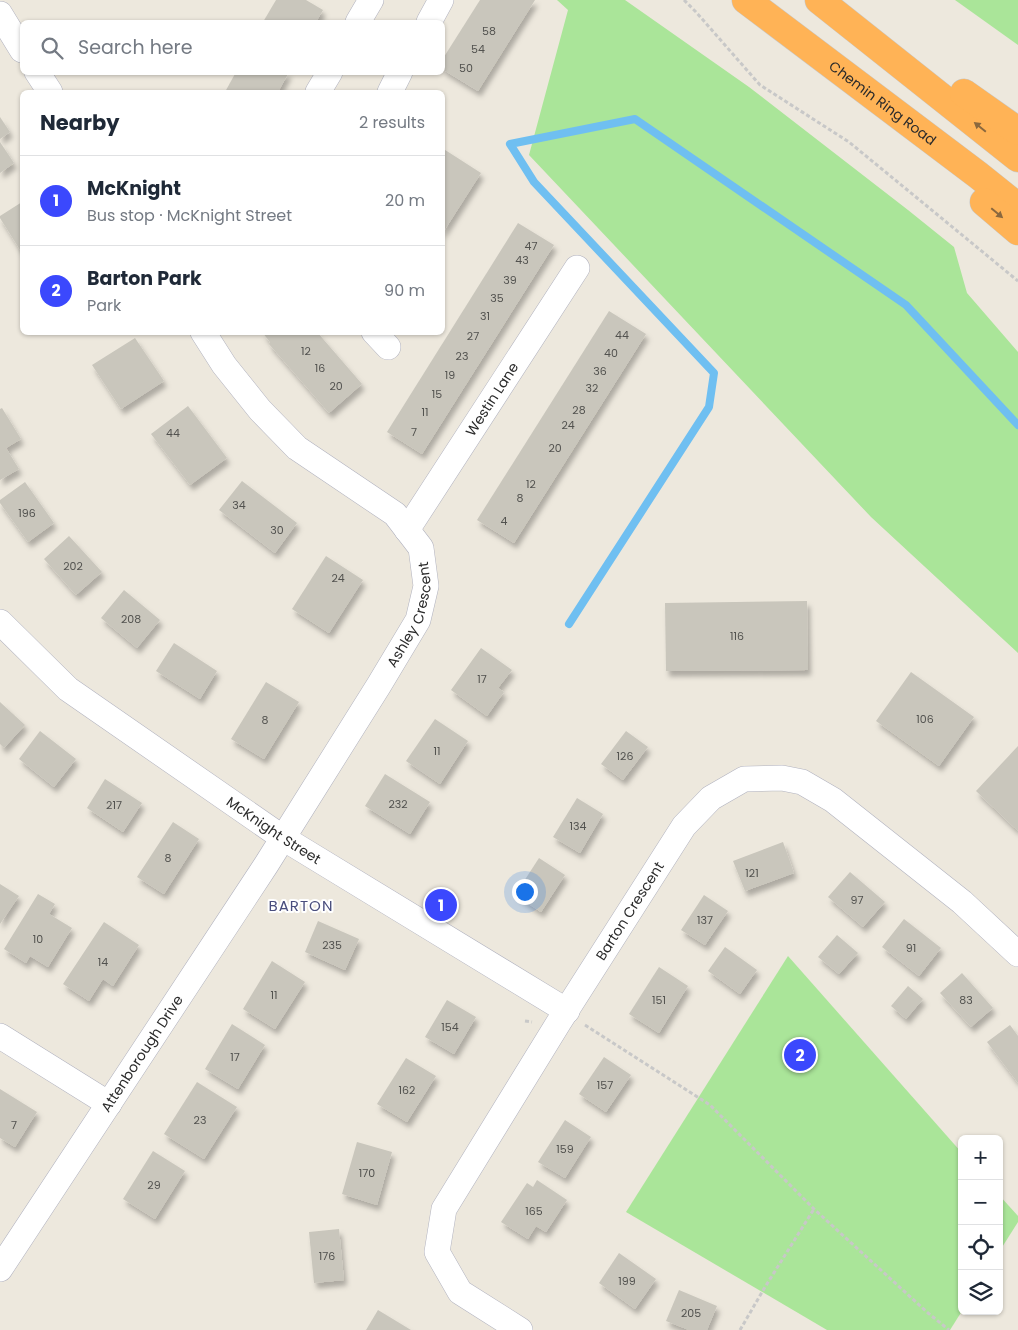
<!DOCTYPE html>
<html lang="en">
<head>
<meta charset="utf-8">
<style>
	body { margin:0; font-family:Poppins,sans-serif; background:#f6f6f7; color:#1f2937 }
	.controls { position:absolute; right:15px; bottom:15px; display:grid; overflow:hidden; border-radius:8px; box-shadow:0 1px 4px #0004 }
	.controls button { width:45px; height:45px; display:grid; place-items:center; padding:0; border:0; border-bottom:1px solid #e0e1e3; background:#fff; color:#1f2937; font:25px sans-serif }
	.you { position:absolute; left:524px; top:891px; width:18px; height:18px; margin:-12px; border:4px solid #fff; border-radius:50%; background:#1a73e8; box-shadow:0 0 0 8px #1a73e833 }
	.badge { display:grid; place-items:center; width:32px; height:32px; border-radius:50%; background:#3b48fd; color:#fff; font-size:16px; font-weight:700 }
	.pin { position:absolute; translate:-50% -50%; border:2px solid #fff; box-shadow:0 1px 5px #0006 }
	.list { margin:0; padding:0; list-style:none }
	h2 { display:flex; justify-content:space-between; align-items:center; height:65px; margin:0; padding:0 20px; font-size:21px }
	h2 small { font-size:16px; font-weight:400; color:#747a83 }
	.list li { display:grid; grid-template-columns:32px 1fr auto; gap:15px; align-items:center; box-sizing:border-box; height:90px; padding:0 20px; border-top:1px solid #e0e1e3 }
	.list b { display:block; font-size:19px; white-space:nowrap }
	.list p { margin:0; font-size:16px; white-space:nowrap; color:#747a83 }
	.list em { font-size:16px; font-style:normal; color:#747a83 }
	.icon { flex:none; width:28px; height:28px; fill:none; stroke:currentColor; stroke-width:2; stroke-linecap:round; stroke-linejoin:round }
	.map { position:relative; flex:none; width:1018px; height:1330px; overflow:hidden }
	.search { position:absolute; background:#fff; box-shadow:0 1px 4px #0004; left:20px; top:20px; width:425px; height:55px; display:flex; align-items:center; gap:12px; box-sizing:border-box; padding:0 18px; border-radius:8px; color:#747a83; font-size:19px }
	.panel { position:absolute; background:#fff; box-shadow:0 1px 4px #0004; left:20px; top:90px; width:425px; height:245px; border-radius:8px }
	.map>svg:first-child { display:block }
</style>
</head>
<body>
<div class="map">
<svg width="1018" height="1330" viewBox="0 0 1018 1330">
	<defs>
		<filter id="shadow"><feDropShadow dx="3" dy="5.5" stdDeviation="2.5" flood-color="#0004"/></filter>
	</defs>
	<rect width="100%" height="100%" fill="#ede8dd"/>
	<!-- green -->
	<g fill="#aae599">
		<path d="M557,0h68l124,87 159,123 46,37 13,46 51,59v301l-147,-136 -342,-362 39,-145z"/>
		<path d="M955,0h63v45z"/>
		<path d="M788,956l174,197v158l-12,19h-123l-201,-118z"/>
		<path d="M999,1195l19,21v6l-19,30z"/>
	</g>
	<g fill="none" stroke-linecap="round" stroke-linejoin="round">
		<!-- stream -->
		<path stroke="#6fbff1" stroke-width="8" d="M569,624l140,-217 5,-34 -180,-191 -24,-38 125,-25 271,186 112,120"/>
	</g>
	<!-- building -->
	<g fill="#c9c6bc" filter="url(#shadow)">
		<path d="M276,0h30l17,10 -7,12h-53z"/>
		<path d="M480,0h55l-57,91 -36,-22v-9z"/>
		<path d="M236,72h53l-11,20h-53z"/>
		<path d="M0,117l10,15 -10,7z"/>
		<path d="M0,142l14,21 -14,10z"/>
		<path d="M442,148l39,25 -39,61z"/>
		<path d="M22,202v51l-22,-35v-2z"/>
		<path d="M518,223l36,22 -132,209 -35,-22z"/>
		<path d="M609,311l37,23 -132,209 -37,-23z"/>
		<path d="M262,332h55l45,52 -33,29 -60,-69 1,-2z"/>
		<path d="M135,338l29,43 -43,28 -29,-44z"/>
		<path d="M188,406l39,52 -37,27 -39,-51z"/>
		<path d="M2,408l19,31 -15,9 13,21 -19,11v-71z"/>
		<path d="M242,481l55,42 -22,30 -56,-43z"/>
		<path d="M25,482l29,41 -26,19 -28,-39v-3z"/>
		<path d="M69,536l33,36 -26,23 -32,-36z"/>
		<path d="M326,556l37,24 -34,53 -37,-24z"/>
		<path d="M124,590l36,30 -23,28 -36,-30z"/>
		<path d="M807,601l1,69 -142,1 -1,-68z"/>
		<path d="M174,643l43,28 -17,28 -44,-28z"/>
		<path d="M481,648l31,22 -14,18 6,4 -17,24 -36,-26z"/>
		<path d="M911,672l63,45 -35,49 -63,-45z"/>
		<path d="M266,682l33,20 -35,57 -33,-20z"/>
		<path d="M0,702l25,23 -21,23 -4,-4z"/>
		<path d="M435,719l33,22 -28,43 -34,-23z"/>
		<path d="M40,731l36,28 -22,28 -35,-28z"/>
		<path d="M626,731l22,16 -25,33 -22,-16z"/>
		<path d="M1018,746v85l-42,-40z"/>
		<path d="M385,774l45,28 -20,32 -45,-28z"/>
		<path d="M105,779l37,24 -19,29 -36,-24z"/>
		<path d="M577,798l26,16 -23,39 -27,-16z"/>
		<path d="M173,822l26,17 -35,55 -27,-17z"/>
		<path d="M783,842l11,31 -49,18 -12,-30z"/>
		<path d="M539,858l26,17 -24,37 -26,-17z"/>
		<path d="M850,872l35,30 -22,25 -35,-30z"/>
		<path d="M0,884l19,12 -19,28z"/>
		<path d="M38,894l17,10 -6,10 23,14 -24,39 -18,-11 -4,7 -22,-14z"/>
		<path d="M704,895l24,16 -23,34 -24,-15z"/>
		<path d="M904,919l37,29 -22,28 -37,-29z"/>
		<path d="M318,921l41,18 -14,31 -40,-18z"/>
		<path d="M104,922l35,23 -26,41 -10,-7 -14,22 -26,-17z"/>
		<path d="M837,935l21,18 -19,21 -21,-17z"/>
		<path d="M725,947l32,23 -17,24 -32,-23z"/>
		<path d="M272,961l33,21 -30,47 -32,-20z"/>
		<path d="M659,967l29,19 -29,47 -30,-19z"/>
		<path d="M962,973l31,35 -22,19 -31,-34z"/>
		<path d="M908,986l15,13 -17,20 -15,-13z"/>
		<path d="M447,1000l29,17 -22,37 -29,-17z"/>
		<path d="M232,1024l33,21 -27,44 -33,-20z"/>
		<path d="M1010,1025l8,11v47l-31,-41z"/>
		<path d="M604,1057l27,18 -25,37 -27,-18z"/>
		<path d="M406,1058l30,18 -29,46 -30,-18z"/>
		<path d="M197,1082l40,25 -33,52 -40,-25z"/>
		<path d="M0,1089l37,23 -22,35 -15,-9z"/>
		<path d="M565,1120l26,17 -26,41 -27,-16z"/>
		<path d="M357,1142l35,10 -15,53 -35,-11z"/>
		<path d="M153,1151l32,20 -30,48 -32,-20z"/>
		<path d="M537,1180l30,20 -21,32 -10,-6 -8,13 -27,-17 26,-39 6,4z"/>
		<path d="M339,1229l5,51 -30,3 -5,-51z"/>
		<path d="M619,1253l37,26 -21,30 -36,-26z"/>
		<path d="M679,1290l38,16 -10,24h-18l-23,-9z"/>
		<path d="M378,1310l33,20h-45z"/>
	</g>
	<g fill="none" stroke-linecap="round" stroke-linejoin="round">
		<defs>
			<g id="street">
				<path d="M0,14l22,36"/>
				<path d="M358,22l13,-22"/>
				<path d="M429,22l12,-22"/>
				<path d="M37,72l13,20"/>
				<path d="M318,92l12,-20"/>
				<path d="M390,92l10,-20"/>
				<path d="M374,332l14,15"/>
				<path id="s1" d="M407,530l170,-262"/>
				<path id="s2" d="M0,622l68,67 215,149 284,173"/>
				<path d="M0,1036l109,68"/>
				<path id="s3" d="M0,1269l266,-404 113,-180 39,-65 8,-34 -5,-38 -26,-34 -98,-66 -37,-38 -36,-45 -21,-33"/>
				<path id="s4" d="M520,1330l-60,-38 -23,-40 7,-43 115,-187 125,-196 27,-28 33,-19 38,-1 20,4 31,18 129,102 56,52"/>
			</g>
			<g id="highway">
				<path id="s5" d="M746,0l232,175 40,32"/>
				<path d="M819,0l199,158"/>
				<path d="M964,93l54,38"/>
				<path d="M984,202l34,29"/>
			</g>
		</defs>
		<!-- street casing -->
		<use href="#street" stroke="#b1b2bf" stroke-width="26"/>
		<!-- highway casing -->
		<use href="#highway" stroke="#c8c8c8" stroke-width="29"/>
		<!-- path -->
		<g stroke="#c8c8c8" stroke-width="3" stroke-dasharray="4 2.5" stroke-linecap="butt">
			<path d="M684,0l12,12 64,73 89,57 169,139"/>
			<path d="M525,1021l7,1"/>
			<path d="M585,1025l125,80 104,104 114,104 21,17"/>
			<path d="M740,1330l25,-43 49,-78"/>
		</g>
		<!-- street -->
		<use href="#street" stroke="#fff" stroke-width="25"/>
		<!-- highway -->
		<use href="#highway" stroke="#ffb356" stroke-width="28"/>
	</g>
	<!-- one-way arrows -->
	<defs><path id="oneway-solid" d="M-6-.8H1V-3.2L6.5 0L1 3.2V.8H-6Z" transform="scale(1.25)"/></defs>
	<g fill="#8a683e">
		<use href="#oneway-solid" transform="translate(980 127) rotate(-141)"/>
		<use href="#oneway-solid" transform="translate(997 213) rotate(40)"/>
	</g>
	<g text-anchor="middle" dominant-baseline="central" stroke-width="4" stroke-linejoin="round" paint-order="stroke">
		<!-- number labels -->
		<g font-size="11" fill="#52524f">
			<text x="489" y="31">58</text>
			<text x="478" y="49">54</text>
			<text x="466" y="68">50</text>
			<text x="531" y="246">47</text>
			<text x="522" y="260">43</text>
			<text x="510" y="280">39</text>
			<text x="497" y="298">35</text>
			<text x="485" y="316">31</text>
			<text x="622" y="335">44</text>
			<text x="473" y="336">27</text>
			<text x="306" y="351">12</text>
			<text x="611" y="353">40</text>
			<text x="462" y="356">23</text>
			<text x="320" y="368">16</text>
			<text x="600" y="371">36</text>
			<text x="450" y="375">19</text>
			<text x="336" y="386">20</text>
			<text x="592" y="388">32</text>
			<text x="437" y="394">15</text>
			<text x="579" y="410">28</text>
			<text x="425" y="412">11</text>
			<text x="568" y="425">24</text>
			<text x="414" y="432">7</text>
			<text x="173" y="433">44</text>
			<text x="555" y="448">20</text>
			<text x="531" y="484">12</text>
			<text x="520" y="498">8</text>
			<text x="239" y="505">34</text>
			<text x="27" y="513">196</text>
			<text x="504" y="521">4</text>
			<text x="277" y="530">30</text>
			<text x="73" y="566">202</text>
			<text x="338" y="578">24</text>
			<text x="131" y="619">208</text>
			<text x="737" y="636">116</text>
			<text x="482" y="679">17</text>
			<text x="925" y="719">106</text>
			<text x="265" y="720">8</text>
			<text x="437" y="751">11</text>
			<text x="625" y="756">126</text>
			<text x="398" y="804">232</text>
			<text x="114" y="805">217</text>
			<text x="578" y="826">134</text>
			<text x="168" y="858">8</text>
			<text x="752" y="873">121</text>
			<text x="857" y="900">97</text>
			<text x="705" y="920">137</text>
			<text x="38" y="939">10</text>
			<text x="332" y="945">235</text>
			<text x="911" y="948">91</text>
			<text x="103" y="962">14</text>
			<text x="274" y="995">11</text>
			<text x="659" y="1000">151</text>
			<text x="966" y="1000">83</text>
			<text x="450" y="1027">154</text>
			<text x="235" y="1057">17</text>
			<text x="605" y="1085">157</text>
			<text x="407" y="1090">162</text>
			<text x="200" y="1120">23</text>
			<text x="14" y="1125">7</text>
			<text x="565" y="1149">159</text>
			<text x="367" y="1173">170</text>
			<text x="154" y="1185">29</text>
			<text x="534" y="1211">165</text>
			<text x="327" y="1256">176</text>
			<text x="627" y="1281">199</text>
			<text x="691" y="1313">205</text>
		</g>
		<!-- street labels -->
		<g font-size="14" fill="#2b2b2b" stroke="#fff">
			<text stroke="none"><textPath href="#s5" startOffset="171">Chemin Ring Road</textPath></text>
			<text stroke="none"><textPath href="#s1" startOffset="156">Westin Lane</textPath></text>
			<text stroke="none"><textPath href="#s3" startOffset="775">Ashley Crescent</textPath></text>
			<text stroke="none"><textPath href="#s2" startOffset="345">McKnight Street</textPath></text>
			<text stroke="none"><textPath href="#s4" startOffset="512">Barton Crescent</textPath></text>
			<text stroke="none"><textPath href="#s3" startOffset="258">Attenborough Drive</textPath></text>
		</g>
		<!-- neighbourhood labels -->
		<g font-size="15" letter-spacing="1" fill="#4a4e7d" stroke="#fff">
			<text x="301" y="905">BARTON</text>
		</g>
	</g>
</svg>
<div class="controls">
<button>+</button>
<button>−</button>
<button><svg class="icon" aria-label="locate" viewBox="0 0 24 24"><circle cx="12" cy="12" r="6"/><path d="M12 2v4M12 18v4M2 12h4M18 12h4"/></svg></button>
<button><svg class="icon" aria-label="layers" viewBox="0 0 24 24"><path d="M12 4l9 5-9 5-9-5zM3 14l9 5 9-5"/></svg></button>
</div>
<div class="you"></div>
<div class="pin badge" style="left:441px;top:905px">1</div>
<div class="pin badge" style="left:800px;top:1055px">2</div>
<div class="search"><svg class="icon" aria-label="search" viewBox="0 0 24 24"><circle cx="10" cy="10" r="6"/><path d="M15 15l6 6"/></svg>Search here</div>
<section class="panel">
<h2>Nearby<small>2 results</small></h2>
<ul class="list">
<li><span class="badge">1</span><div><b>McKnight</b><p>Bus stop · McKnight Street</p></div><em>20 m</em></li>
<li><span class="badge">2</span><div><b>Barton Park</b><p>Park</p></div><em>90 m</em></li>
</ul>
</section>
</div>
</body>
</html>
